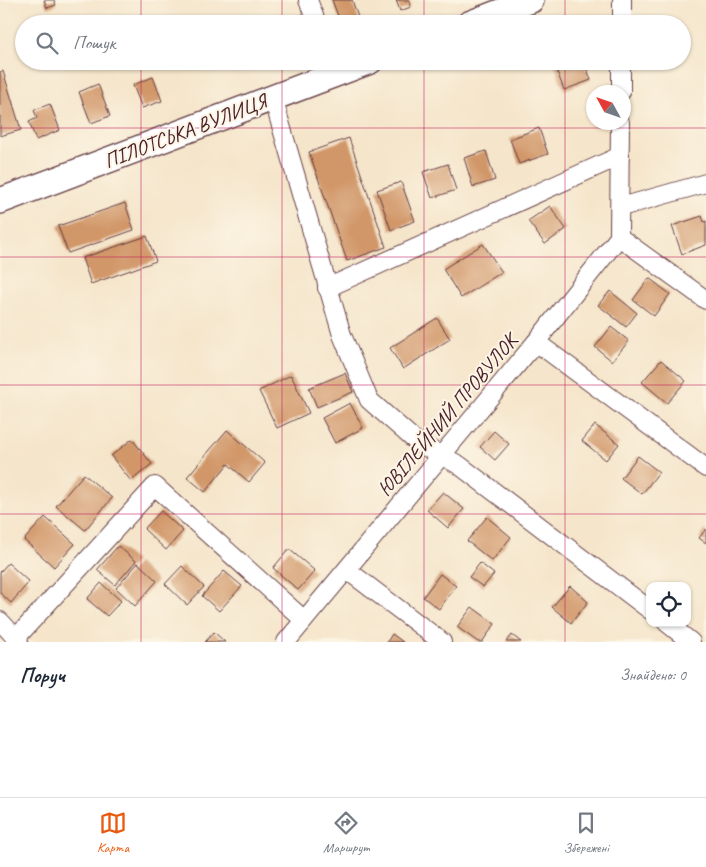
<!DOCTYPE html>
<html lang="uk">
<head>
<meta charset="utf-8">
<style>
	body { margin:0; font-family:Caveat,sans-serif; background:#f2f2f3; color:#1f2937 }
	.controls { position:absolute; right:15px; bottom:15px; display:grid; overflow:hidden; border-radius:10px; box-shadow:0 1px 4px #0004 }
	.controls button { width:45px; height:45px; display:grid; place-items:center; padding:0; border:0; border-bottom:1px solid #e0e1e3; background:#fff; color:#1f2937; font:25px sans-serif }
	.compass { position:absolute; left:586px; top:85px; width:45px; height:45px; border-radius:50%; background:#fff; box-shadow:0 1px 4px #0004; rotate:310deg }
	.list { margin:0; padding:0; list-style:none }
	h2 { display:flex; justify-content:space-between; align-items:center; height:65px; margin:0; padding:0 20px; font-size:21px }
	h2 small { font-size:16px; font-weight:400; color:#747a83 }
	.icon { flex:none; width:28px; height:28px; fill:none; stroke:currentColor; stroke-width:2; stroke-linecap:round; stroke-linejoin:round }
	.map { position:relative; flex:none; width:706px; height:642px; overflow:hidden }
	.search { position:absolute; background:#fff; box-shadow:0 1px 4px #0004; left:15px; right:15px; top:15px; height:55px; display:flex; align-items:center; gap:12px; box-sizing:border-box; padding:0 18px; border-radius:28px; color:#747a83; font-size:19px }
	.sheet { height:155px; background:#fff }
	nav { display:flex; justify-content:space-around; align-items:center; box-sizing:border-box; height:70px; border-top:1px solid #e0e1e3; background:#fff; font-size:14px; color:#747a83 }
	nav a { display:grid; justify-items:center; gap:2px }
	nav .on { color:#ea580c }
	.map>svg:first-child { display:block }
</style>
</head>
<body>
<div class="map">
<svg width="706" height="642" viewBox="0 0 706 642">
	<rect width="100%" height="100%" fill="#fcf5e5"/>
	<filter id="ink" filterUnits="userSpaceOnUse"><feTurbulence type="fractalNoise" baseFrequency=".02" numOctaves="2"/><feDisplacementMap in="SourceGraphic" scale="10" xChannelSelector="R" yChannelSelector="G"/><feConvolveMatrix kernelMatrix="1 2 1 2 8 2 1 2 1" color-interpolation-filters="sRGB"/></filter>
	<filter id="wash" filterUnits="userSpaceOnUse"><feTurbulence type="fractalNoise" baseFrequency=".0096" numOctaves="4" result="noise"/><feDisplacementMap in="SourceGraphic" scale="20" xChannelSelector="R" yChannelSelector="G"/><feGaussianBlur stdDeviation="1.12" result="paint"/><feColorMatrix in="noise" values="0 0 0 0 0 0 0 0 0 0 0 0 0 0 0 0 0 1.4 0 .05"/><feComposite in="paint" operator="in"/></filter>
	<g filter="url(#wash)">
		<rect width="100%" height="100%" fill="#f5e5ca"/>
		<g id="blocks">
			<!-- building -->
			<g fill="#d19769">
				<path d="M44,0h10l2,5 -9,3z"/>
				<path d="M332,0h20l7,20 -18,4z"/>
				<path d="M396,0h13l2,7 -11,4z"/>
				<path d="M553,61h31l7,19 -27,10z"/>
				<path d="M3,71l18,59 -21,6v-64z"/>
				<path d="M153,77l9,24 -20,7 -9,-23z"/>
				<path d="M98,84l12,32 -19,7 -12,-31z"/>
				<path d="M50,104l10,26 -24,10 -7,-18 8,-4 -3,-8z"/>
				<path d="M539,128l9,26 -29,10 -9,-25z"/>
				<path d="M349,138l37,109 -39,14 -38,-109z"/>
				<path d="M486,151l9,29 -22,7 -9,-29z"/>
				<path d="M448,164l8,26 -24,8 -9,-26z"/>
				<path d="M401,182l14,39 -24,9 -14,-40z"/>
				<path d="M125,203l9,27 -66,23 -10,-27z"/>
				<path d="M550,206l16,23 -21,15 -17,-23z"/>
				<path d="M702,216l2,6 2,-1v24l-24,9 -10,-28z"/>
				<path d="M147,236l9,25 -65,23 -9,-26z"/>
				<path d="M483,244l19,28 -41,26 -18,-29z"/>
				<path d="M649,278l21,16 -16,22 -21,-16z"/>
				<path d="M610,291l27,22 -11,14 -28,-22z"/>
				<path d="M437,318l13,21 -47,30 -13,-21z"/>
				<path d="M611,327l18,14 -17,20 -17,-14z"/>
				<path d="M661,360l25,21 -19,22 -25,-21z"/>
				<path d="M345,373l8,19 -36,15 -8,-19z"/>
				<path d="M291,375l18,38 -32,15 -18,-37z"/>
				<path d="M350,403l13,25 -28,15 -13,-25z"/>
				<path d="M595,425l24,19 -13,16 -24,-19z"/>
				<path d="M227,430l38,33 -16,19 -21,-18 -23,28 -18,-15z"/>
				<path d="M494,431l15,13 -14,16 -15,-13z"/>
				<path d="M132,439l20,25 -21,17 -20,-25z"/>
				<path d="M638,456l21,16 -17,22 -21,-16z"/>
				<path d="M84,474l28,24 -27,32 -29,-24z"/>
				<path d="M443,492l21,17 -16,19 -21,-18z"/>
				<path d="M161,511l22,20 -17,19 -22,-21z"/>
				<path d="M45,517l30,27 -21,23 -30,-27z"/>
				<path d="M487,517l24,20 -19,24 -25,-20z"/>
				<path d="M706,529v14l-7,-5z"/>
				<path d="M118,546l18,15 -21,24 -18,-15z"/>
				<path d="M289,549l26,22 -17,19 -25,-22z"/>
				<path d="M8,563l21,19 -18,21 -11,-10v-21z"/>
				<path d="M138,563l19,18 -22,25 -19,-18z"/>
				<path d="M480,563l14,11 -11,13 -14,-10z"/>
				<path d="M182,566l22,21 -17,18 -22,-21z"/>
				<path d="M224,571l18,15 -23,25 -17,-15z"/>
				<path d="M440,574l16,12 -17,23 -16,-12z"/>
				<path d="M101,583l20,18 -14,15 -20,-17z"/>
				<path d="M570,586l18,16 -17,21 -19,-16z"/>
				<path d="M472,607l23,17 -13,18h-4l-21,-15z"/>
				<path d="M214,632l11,10h-20z"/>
				<path d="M392,634l11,8h-16z"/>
				<path d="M512,635l9,7h-15z"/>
			</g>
		</g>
	</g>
	<g filter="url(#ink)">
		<use href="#blocks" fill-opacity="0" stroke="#643d43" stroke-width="1"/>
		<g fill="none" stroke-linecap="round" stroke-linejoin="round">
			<defs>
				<g id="street">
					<path d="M308,0l9,24"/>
					<path d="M622,24v-24"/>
					<path d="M621,92v-31"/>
					<path d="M273,98l69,237 27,65 49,43 41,22 191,145"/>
					<path d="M621,207l85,-24"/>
					<path d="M619,237l87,63"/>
					<path d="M327,288l293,-132"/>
					<path d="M536,342l170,126"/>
					<path d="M347,570l95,72"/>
					<path d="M0,621l16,17"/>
					<path d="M667,623l24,19"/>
					<path d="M19,642l-3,-4 139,-152 149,134"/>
					<path d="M286,642l250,-300 83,-105 1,-115"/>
				</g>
				<g id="secondary">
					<path d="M469,24l62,-24"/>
					<path d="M0,201l370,-140"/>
				</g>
			</defs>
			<!-- street casing -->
			<use href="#street" stroke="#643d43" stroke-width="20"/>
			<!-- secondary casing -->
			<use href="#secondary" stroke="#643d43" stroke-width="28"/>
			<!-- street -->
			<use href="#street" stroke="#fff" stroke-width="18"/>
			<!-- secondary -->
			<use href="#secondary" stroke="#fff" stroke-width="25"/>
		</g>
	</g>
	<!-- grid -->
	<path fill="none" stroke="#c2185b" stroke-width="1" stroke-opacity="0.55" d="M141,0v24M282,0v24M424,0v24M565,0v24M141,61v581M282,61v581M424,61v581M565,61v581M0,128h706M0,257h706M0,385h706M0,514h706"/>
	<g text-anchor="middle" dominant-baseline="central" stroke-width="4" stroke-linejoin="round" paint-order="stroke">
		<!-- street labels -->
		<g font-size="21" fill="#4a1f2b" stroke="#fcf5e5">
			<text transform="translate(185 131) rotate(-21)">ПІЛОТСЬКА ВУЛИЦЯ</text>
			<text transform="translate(447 415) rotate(-50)">ЮВІЛЕЙНИЙ ПРОВУЛОК</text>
		</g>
	</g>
</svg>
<div class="controls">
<button><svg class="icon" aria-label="locate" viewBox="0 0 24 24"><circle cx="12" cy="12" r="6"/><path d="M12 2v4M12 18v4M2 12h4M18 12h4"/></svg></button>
</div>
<svg class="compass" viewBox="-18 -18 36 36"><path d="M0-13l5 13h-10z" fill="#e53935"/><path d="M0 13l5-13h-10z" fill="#747a83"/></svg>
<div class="search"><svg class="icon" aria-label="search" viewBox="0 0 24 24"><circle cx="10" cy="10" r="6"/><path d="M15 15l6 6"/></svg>Пошук</div>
</div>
<section class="sheet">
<h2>Поруч<small>Знайдено: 0</small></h2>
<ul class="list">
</ul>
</section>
<nav>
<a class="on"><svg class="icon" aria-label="map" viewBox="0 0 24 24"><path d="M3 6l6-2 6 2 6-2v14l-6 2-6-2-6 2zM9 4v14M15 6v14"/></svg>Карта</a>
<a><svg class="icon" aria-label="directions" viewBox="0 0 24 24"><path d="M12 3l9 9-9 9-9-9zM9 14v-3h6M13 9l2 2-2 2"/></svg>Маршрут</a>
<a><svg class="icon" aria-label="saved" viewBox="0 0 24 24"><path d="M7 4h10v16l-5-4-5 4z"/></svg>Збережені</a>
</nav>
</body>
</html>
